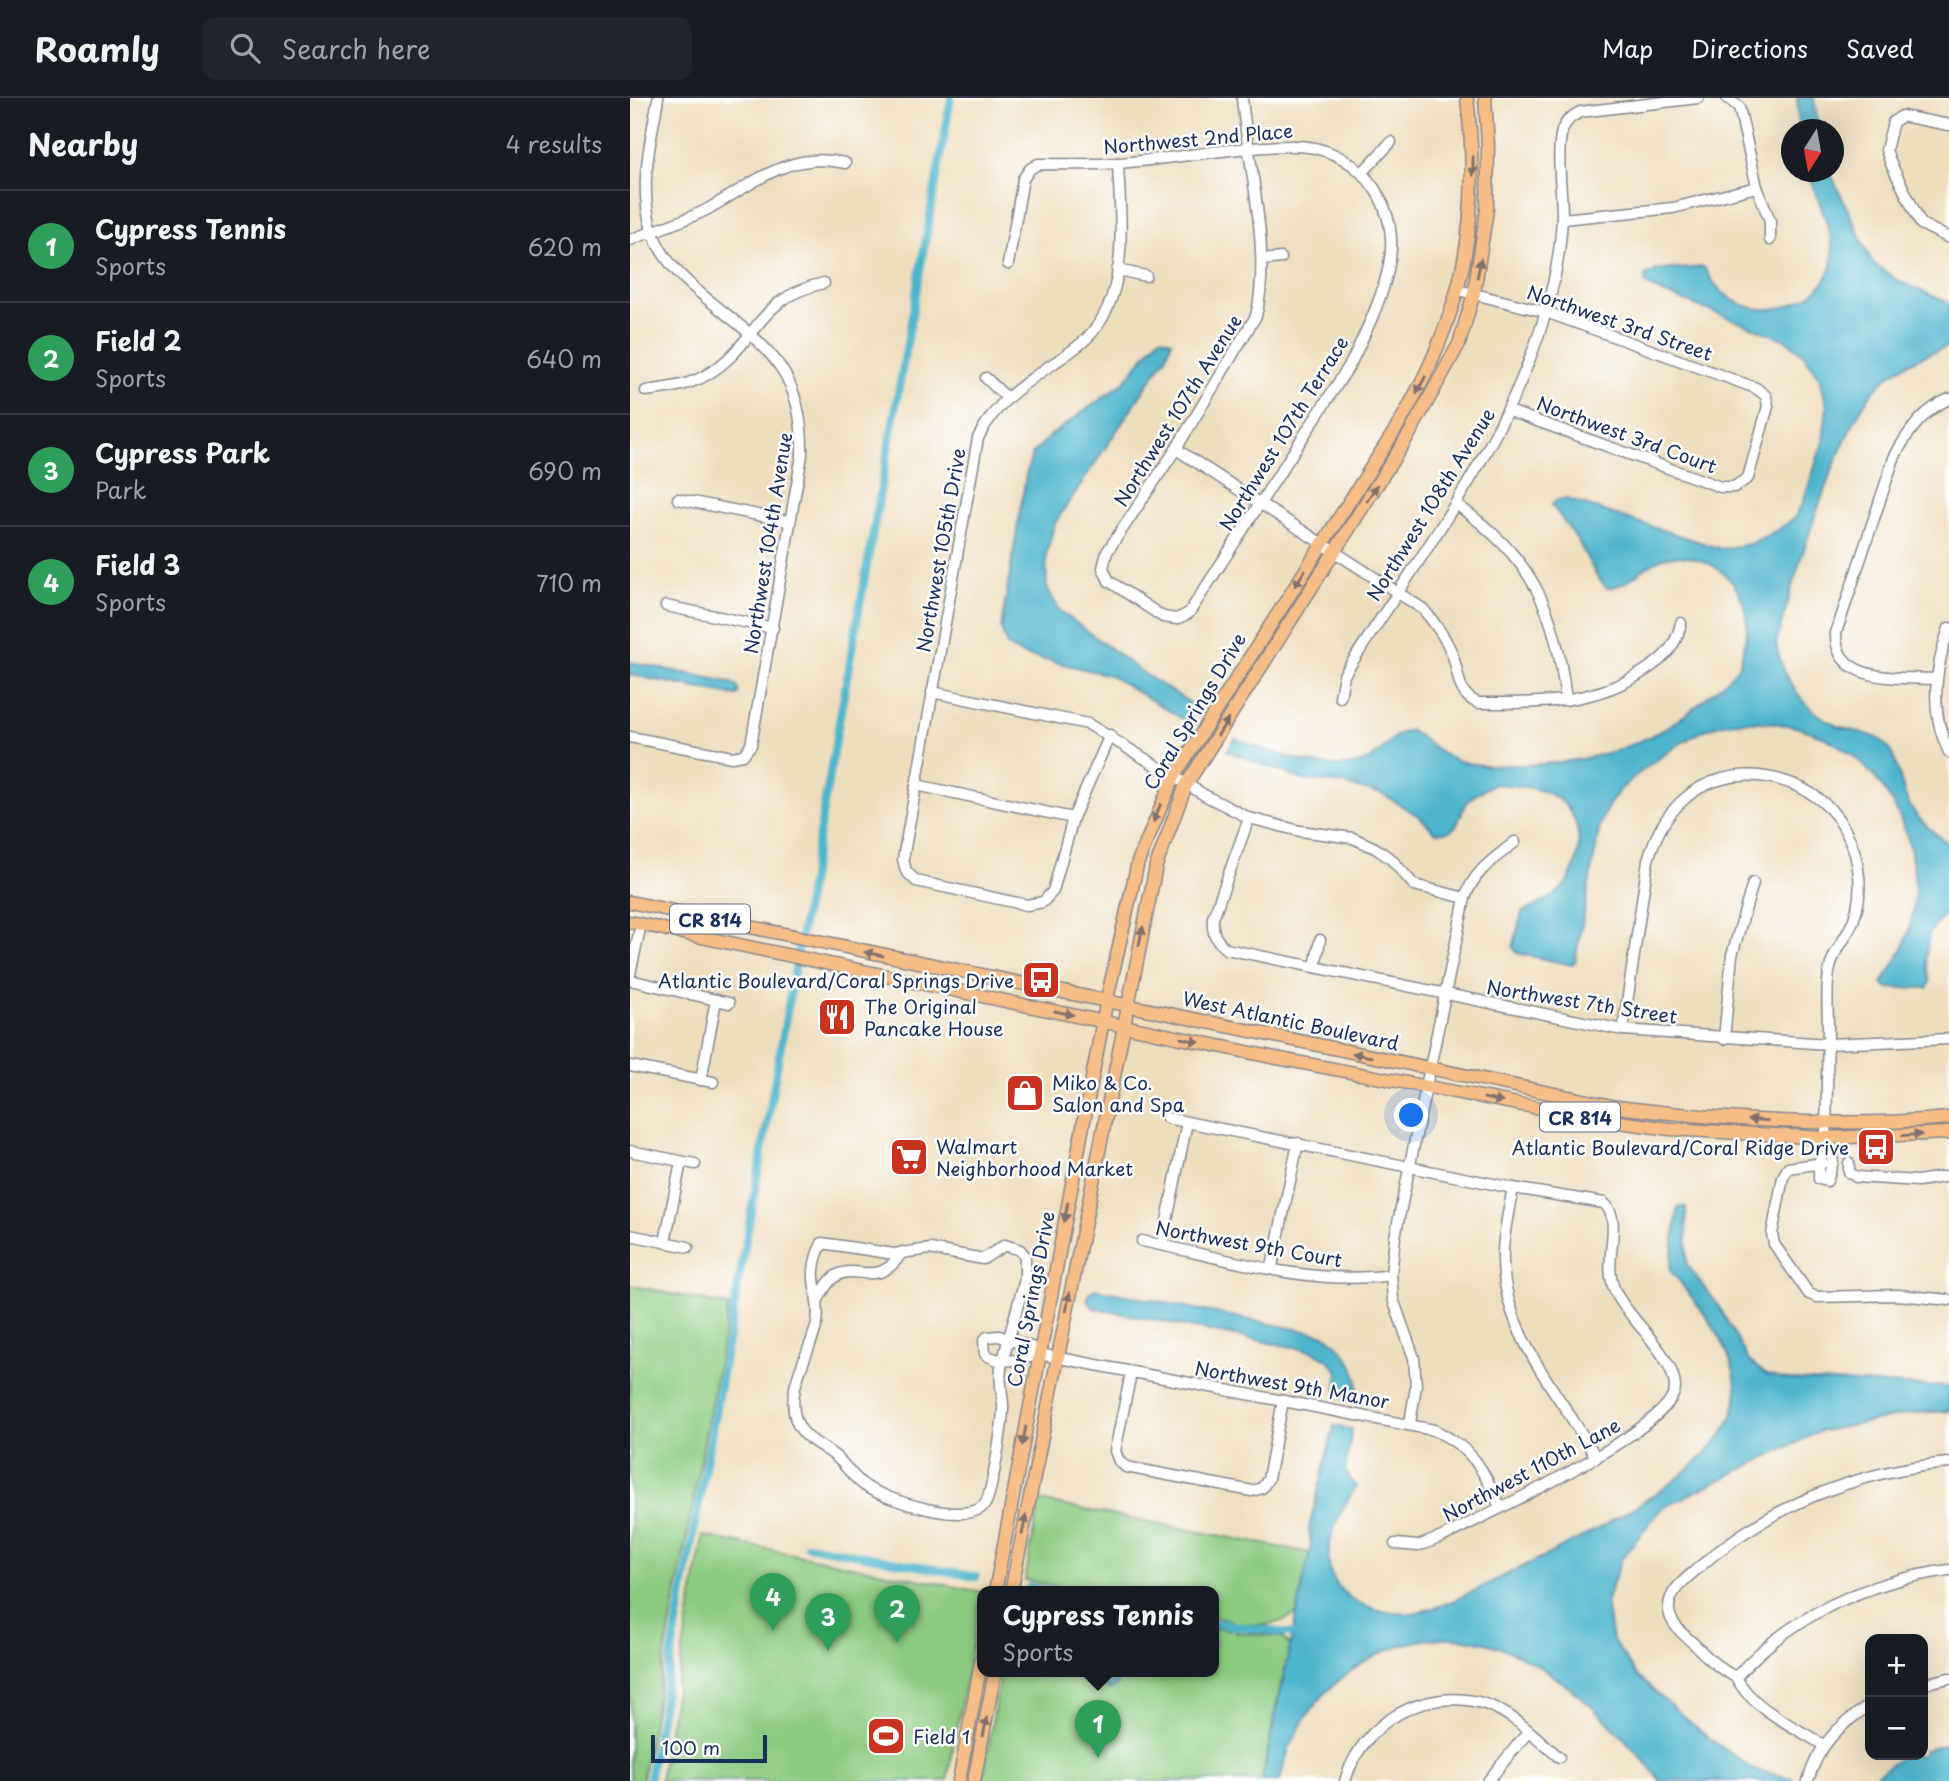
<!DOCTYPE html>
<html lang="en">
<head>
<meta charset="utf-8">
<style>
	body { margin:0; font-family:"Playpen Sans",sans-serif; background:#20242c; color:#f1f3f6 }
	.controls { position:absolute; right:21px; bottom:21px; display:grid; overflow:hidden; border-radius:14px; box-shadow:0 7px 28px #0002 }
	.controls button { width:63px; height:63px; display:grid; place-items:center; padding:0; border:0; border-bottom:2px solid #363941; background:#171b24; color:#f1f3f6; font:35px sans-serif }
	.compass { position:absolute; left:1151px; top:21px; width:63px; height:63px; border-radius:50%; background:#171b24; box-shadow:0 7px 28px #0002; rotate:191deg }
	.scale { position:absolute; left:21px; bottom:18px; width:116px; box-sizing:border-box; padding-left:7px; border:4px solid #1b2f5e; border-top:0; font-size:19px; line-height:24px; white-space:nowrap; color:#1b2f5e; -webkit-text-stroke:5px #fff; paint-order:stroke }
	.you { position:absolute; left:782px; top:1018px; width:24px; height:24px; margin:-18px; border:5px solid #fff; border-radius:50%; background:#1a73e8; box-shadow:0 0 0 10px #1a73e833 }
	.badge { display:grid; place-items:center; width:46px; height:46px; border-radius:50%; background:#c8321e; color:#fff; font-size:23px; font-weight:700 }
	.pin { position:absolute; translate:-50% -58px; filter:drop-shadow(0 2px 4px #0008) }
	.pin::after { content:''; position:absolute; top:37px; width:24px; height:21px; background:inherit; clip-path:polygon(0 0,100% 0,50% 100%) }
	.popup { position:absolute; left:347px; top:1488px; width:242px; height:91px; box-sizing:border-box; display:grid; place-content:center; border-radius:14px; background:#171b24; filter:drop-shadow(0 2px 5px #0005); font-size:23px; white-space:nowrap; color:#9ea1a6 }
	.popup b { font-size:26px; color:#f1f3f6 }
	.popup::after { content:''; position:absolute; left:50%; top:100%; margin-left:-14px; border:14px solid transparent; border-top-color:#171b24 }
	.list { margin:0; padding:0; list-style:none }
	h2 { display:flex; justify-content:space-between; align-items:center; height:91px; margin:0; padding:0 28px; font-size:30px }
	h2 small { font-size:23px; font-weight:400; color:#9ea1a6 }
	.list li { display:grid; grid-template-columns:46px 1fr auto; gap:21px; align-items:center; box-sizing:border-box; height:112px; padding:0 28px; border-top:2px solid #363941 }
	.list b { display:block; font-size:26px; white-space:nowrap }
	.list p { margin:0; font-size:23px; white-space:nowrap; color:#9ea1a6 }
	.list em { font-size:23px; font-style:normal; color:#9ea1a6 }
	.icon { flex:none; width:38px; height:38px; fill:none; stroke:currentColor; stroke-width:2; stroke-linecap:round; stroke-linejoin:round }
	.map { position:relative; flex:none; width:1319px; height:1683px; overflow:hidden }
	header { display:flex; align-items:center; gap:42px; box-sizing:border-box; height:98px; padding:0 35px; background:#171b24; border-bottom:2px solid #363941 }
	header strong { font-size:33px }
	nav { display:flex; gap:38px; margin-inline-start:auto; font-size:24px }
	.search { width:490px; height:63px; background:#20242c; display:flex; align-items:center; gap:18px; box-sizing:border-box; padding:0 24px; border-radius:14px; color:#9ea1a6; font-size:26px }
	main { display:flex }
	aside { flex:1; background:#171b24 }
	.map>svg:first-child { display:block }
</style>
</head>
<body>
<header>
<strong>Roamly</strong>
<div class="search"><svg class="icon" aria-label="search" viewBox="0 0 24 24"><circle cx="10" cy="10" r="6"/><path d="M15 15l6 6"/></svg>Search here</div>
<nav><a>Map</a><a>Directions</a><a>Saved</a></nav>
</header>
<main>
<aside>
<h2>Nearby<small>4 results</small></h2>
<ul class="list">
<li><span class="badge" style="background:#2e9e5b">1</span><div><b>Cypress Tennis</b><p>Sports</p></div><em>620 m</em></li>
<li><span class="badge" style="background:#2e9e5b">2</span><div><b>Field 2</b><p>Sports</p></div><em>640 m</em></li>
<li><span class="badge" style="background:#2e9e5b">3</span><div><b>Cypress Park</b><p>Park</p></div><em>690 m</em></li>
<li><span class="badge" style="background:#2e9e5b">4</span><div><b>Field 3</b><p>Sports</p></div><em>710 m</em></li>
</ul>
</aside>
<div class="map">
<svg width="1319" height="1683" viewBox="0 0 1319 1683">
	<rect width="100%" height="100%" fill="#fff"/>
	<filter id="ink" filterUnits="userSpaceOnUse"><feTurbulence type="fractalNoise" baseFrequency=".0143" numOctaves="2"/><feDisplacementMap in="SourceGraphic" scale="14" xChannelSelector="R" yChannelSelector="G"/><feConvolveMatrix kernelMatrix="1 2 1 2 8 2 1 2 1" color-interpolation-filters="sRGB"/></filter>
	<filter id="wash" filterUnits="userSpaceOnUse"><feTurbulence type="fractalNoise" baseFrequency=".00686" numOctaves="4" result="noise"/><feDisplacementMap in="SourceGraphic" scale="28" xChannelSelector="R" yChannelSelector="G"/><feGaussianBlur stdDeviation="1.57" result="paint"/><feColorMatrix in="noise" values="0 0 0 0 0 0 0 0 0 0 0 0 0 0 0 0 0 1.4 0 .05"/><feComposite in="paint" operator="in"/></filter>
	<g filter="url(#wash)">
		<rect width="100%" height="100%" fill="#efdebe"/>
		<!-- green -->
		<g fill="#8dcb81" stroke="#547d70" stroke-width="2">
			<path d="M0,1187l99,21 -87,475h-12z"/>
			<path d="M409,1403l271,52 -11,59c-26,16 -34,14 -62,11l-1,9 47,5 8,10 -13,49 -16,85h-279l17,-109h214v-44l16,2 1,-9 -17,-4v-25h-130l-59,-12z"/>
			<path d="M73,1438l279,56 -35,189h-287z"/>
		</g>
		<!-- water -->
		<g fill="#4eb5cc" stroke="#347295" stroke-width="2">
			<path d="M1167,0h17l5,31h-20z"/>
			<path d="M1179,74h21l42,90 26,19 51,22v43c-24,9 -46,17 -66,35 -43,37 -91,204 -107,263 7,36 28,67 62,82 13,6 30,6 41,13 19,11 20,45 29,63 8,17 26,31 41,42v64l-20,26 -3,23 4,25 -3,6h-40l-5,-5c9,-14 20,-30 25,-46 29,-91 -27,-195 -121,-212 -23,-4 -50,-6 -73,2 -19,6 -39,21 -55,32 -26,19 -48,34 -58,66l-25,137 -3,3 -55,-12 -4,-6 9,-35c12,-5 24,-11 34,-18 26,-21 32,-70 5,-93 -19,-15 -45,-15 -68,-17 -7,5 -18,10 -24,16 -13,15 -5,35 -34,32l-15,-15 -38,-23 -44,-11 -35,-3 -76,-29 8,-12c34,12 96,38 132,22 16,-8 23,-27 43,-31 16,10 31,26 50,31 19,6 43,5 63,4 71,-2 131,-20 184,-68 11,-9 23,-19 31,-30 3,-5 4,-14 6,-20 13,-46 -18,-90 -67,-91 -30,0 -43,30 -70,32l-10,-11 -19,-36 -26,-36 4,-5 11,-1 154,50 29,-5 28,-14 16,-12 8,-13 21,-63 4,-36 -8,-29 -14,-21 -19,-16 -130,-50 -10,-6 -1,-8 12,-6 47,-3c21,42 63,54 103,30 10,-6 23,-19 25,-32 4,-31 -15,-64 -23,-93z"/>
			<path d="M530,239l12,4 -6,16 -111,166 -9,32 1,32 12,23 84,63 52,33 -1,7 -8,8 -77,-46 -88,-21 -14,-8 -6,-18 25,-153 6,-21 18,-18 73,-53z"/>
			<path d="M0,564l99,20 8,4 2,6 -2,4 -107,-21z"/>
			<path d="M1056,1109l1,58 33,43 29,53 18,14 22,5 160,7v24l-34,2 -97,19 -156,76 -40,50 -16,44 6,37 25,37 68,59 49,35 38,8 -2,3h-129c-77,-93 -183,-196 -307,-112 -39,26 -65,66 -74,112h-18l49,-236 -2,-17 25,-102 18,3 -7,42 11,16c-28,41 -48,96 10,119 13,5 32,9 46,7 34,-5 68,-26 98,-40 59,-29 219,-101 226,-174 4,-48 -38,-94 -66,-129l8,-62z"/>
			<path d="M466,1191l230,46c22,18 36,35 30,66l-20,-4 2,-25 -8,-11 -18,-10 -218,-43 -7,-8 3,-8z"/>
			<circle cx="480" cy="1583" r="8"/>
			<path d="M1319,1645v38h-81l35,-25 20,-1v-4z"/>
		</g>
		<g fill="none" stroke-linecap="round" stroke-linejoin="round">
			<!-- canal -->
			<g stroke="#4eb5cc" stroke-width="8">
				<path d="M177,1447l169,32"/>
				<path d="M400,1489l22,5"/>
				<path d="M584,1525l79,11"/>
				<path d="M19,1683l302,-1683"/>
			</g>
		</g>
	</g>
	<g filter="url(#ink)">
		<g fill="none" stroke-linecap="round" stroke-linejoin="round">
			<defs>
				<g id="minor">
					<path d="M1097,0l12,9 18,80 13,34v19"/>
					<path d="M1319,27l-47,-9 -9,6 -7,28 5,14 30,60 28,14"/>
					<path d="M733,74l28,-30"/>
					<path d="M932,121l111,-11 84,-21"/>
					<path d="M0,142c25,-10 52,-18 76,-30 48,-26 82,-60 139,-47"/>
					<path d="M632,162l19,-2"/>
					<path d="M378,166l15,-85 7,-10 8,-5c27,0 54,1 80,-1 58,-4 117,-17 175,-17 61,-1 106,53 97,113 -5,35 -24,72 -39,104l-162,250 -12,6 -14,-2 -54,-36 -6,-13 4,-16 69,-103 80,-133c16,-63 -8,-152 -14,-218"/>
					<path d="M487,172l29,6"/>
					<path d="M828,192l88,22 210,76 10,8 2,10 -20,72 -14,9h-13l-212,-76"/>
					<path d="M356,280l20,19"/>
					<path d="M16,293c21,-3 43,-5 62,-17 51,-31 47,-76 116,-91"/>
					<path d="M546,351l247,160c11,13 21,26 28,42 9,20 4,43 27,52 60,0 116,2 168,-33 20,-13 30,-24 35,-47"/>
					<path d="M48,401l110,22"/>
					<path d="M826,406c77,55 99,103 110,196"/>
					<path d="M36,508l107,22"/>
					<path d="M1319,530c-14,41 -20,83 0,124"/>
					<path d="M1305,581c-36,-2 -101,5 -99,-46l58,-175c12,-24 29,-48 55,-59"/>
					<path d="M302,594l156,32 118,72 43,22 51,13 53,7 22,10 16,11 23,26 51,13"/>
					<path d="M710,599l4,-22c74,-117 161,-227 201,-360 9,-30 16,-68 17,-100 0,-23 -6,-63 0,-84 4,-11 9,-14 18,-19l118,-14"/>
					<path d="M480,637l-37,83 -20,73 -10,11 -16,3 -111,-24 -10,-10 -3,-12 75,-421c17,-34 40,-50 70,-71 14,-9 28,-18 39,-29 44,-43 33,-120 31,-175"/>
					<path d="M0,639l102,20 11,-2 8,-10 51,-290c2,-89 -40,-111 -102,-162 -20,-17 -40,-37 -48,-63 -14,-43 -1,-89 6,-132"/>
					<path d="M286,687l157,33"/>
					<path d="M619,720l-36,100c-1,15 2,21 13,31l397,81 205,14 121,-5"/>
					<path d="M685,869l5,-27"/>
					<path d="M0,876l11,-50"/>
					<path d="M0,882l99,23"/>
					<path d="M993,932l25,-170c7,-23 16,-42 34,-59 46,-44 132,-28 162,27 17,30 22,70 5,102 -7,14 -18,26 -20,43 -3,17 -1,36 -1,53 -1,37 -1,75 -2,112l7,24 -6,19 -8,-2v-15l7,-26"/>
					<path d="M1094,941l8,-84 21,-72"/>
					<path d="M0,968l83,16"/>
					<path d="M71,982l15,-80"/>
					<path d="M537,1020l346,70 91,15c21,19 -4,60 12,90 14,28 58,62 59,94 1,41 -194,130 -233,150l-24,9 -23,-2"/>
					<path d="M0,1053l65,13"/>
					<path d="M1193,1065l-35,5 -5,9 -11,57 2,10 35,50 8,3 82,-2 50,5"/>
					<path d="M1219,1065v9l7,5 62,4 31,-5"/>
					<path d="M883,1090c-4,21 -9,42 -10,63 -3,83 56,139 93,207"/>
					<path d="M0,1137l58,12"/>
					<path d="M512,1143c79,16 169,46 249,34"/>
					<path d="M35,1144l16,-80"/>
					<path d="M192,1145l72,11 36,-5 53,10 22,-14 15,5 5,6v23l-24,88c-2,14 1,24 2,37 1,14 -11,90 -18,100 -17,23 -99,-4 -120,-18 -12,-8 -19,-21 -30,-30 -15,-12 -32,-17 -39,-36 -11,-32 14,-66 21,-97 5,-32 -13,-43 5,-80z"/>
					<path d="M532,1147l25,-123"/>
					<path d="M642,1169l26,-124"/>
					<path d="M187,1204c4,-8 9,-18 16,-24 22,-18 44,14 69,-26"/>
					<path d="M369,1238l38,13 2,5c-16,6 -40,11 -54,0l-1,-13 3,-4z"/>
					<path d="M409,1256l395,76c40,19 48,38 66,77"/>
					<path d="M501,1275l-16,78 4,10 7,6 126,24 10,-3 6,-9 15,-78"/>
					<path d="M780,1325l6,-37 -2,-28 -21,-59 -2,-24 4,-38 70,-339c9,-27 29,-39 50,-56"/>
					<path d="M1106,1579c54,-62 133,-96 213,-107"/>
					<path d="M1293,1586l26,-6"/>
					<path d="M1193,1647c-29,-19 -72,-37 -87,-68 -16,-7 -29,-20 -42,-33 -10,-9 -27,-22 -25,-38 1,-16 17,-27 28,-37 68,-61 161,-99 252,-106"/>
					<path d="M715,1683c17,-59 80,-95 140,-77 28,9 51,34 74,53"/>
					<path d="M858,1683l40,-49"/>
					<path d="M1178,1683c10,-36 31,-56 62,-76"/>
				</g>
				<g id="major">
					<path d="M0,804l987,205c110,14 221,21 332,11"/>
					<path d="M0,824l641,135 326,62 73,10 156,9 123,-5"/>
					<path d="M365,1494l112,-593 31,-137 36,-86 225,-352c64,-110 83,-200 68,-326"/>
					<path d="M381,1494l145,-726 30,-81 224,-352 49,-89 15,-51 13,-84 1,-64 -3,-47"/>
					<path d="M329,1683l23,-124"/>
					<path d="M344,1683l21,-109"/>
				</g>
			</defs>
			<!-- minor casing -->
			<use href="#minor" stroke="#85868e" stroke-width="13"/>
			<!-- major casing -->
			<use href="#major" stroke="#85868e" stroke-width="15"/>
			<!-- minor -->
			<use href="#minor" stroke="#fff" stroke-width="10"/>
			<!-- major -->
			<use href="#major" stroke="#f6be86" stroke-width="12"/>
		</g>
		<!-- one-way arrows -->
		<defs><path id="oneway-solid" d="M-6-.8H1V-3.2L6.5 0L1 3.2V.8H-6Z" transform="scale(1.75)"/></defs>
		<g fill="#7e6f70">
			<use href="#oneway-solid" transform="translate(843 68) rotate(90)"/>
			<use href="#oneway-solid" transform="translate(849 170) rotate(-80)"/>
			<use href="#oneway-solid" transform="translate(791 287) rotate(117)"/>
			<use href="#oneway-solid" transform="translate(742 395) rotate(-58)"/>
			<use href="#oneway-solid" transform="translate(670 480) rotate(123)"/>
			<use href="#oneway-solid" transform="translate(593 629) rotate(-58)"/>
			<use href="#oneway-solid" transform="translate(527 715) rotate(112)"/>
			<use href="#oneway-solid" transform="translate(511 838) rotate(-78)"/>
			<use href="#oneway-solid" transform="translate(244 856) rotate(-168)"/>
			<use href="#oneway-solid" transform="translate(434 915) rotate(12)"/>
			<use href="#oneway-solid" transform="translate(560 942) rotate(12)"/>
			<use href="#oneway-solid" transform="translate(732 957) rotate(-168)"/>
			<use href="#oneway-solid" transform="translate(863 1002) rotate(11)"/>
			<use href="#oneway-solid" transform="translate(1128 1022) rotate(-177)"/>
			<use href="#oneway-solid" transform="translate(1282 1037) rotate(-3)"/>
			<use href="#oneway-solid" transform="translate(436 1114) rotate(101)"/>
			<use href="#oneway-solid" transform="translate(438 1204) rotate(-79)"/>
			<use href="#oneway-solid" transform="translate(394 1338) rotate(101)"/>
			<use href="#oneway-solid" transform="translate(394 1427) rotate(-79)"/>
			<use href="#oneway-solid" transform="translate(355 1629) rotate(-79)"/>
		</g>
	</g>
	<!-- icons -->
	<defs>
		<symbol id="bus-square" viewBox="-11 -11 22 22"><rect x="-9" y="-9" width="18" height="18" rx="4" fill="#c8321e" stroke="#fff"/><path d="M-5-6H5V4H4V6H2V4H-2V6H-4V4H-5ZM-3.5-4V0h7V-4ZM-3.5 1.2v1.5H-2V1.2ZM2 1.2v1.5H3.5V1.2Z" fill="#fff"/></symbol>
		<symbol id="restaurant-square" viewBox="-11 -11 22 22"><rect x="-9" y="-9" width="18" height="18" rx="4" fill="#c8321e" stroke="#fff"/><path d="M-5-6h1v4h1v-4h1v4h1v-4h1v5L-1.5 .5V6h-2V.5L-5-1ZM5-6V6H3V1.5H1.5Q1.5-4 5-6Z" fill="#fff"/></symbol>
		<symbol id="shop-square" viewBox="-11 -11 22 22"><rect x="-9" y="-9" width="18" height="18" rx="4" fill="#c8321e" stroke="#fff"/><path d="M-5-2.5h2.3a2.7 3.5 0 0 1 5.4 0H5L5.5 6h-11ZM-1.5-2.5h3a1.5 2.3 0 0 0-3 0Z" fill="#fff"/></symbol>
		<symbol id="supermarket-square" viewBox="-11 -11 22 22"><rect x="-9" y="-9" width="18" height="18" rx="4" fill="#c8321e" stroke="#fff"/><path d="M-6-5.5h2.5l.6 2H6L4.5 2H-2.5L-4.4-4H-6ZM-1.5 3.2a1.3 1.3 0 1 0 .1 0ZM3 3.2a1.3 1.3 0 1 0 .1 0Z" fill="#fff"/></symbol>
		<symbol id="stadium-square" viewBox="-11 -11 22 22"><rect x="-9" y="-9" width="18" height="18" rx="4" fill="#c8321e" stroke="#fff"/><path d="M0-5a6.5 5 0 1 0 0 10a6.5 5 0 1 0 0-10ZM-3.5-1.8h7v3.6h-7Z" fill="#fff"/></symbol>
	</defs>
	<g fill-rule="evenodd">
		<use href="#bus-square" x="389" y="860" width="44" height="44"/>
		<use href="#restaurant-square" x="185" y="897" width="44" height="44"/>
		<use href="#shop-square" x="373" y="973" width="44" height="44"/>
		<use href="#bus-square" x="1224" y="1027" width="44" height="44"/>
		<use href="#supermarket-square" x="257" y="1037" width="44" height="44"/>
		<use href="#stadium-square" x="234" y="1616" width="44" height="44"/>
	</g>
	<g text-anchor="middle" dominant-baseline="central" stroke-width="5" stroke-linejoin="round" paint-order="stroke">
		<!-- shield labels -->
		<g fill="#fff" stroke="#5f6d8e" stroke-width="2">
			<rect x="40" y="806.5" width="80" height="29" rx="5"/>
			<rect x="910" y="1004.5" width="80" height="29" rx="5"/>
		</g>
		<g font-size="18" font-weight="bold" fill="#1b2f5e">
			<text x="80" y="821">CR 814</text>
			<text x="950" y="1019">CR 814</text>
		</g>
		<!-- street labels -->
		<g font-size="19" fill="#1b2f5e" stroke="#fff">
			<text transform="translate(568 40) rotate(-5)">Northwest 2nd Place</text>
			<text transform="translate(990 224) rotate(19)">Northwest 3rd Street</text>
			<text transform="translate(547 312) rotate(-58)">Northwest 107th Avenue</text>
			<text transform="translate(653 335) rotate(-58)">Northwest 107th Terrace</text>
			<text transform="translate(997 336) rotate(20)">Northwest 3rd Court</text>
			<text transform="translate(800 406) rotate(-58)">Northwest 108th Avenue</text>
			<text transform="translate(137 445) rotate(-81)">Northwest 104th Avenue</text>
			<text transform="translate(310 452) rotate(-80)">Northwest 105th Drive</text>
			<text transform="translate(564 613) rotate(-59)">Coral Springs Drive</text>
			<text transform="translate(952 903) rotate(9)">Northwest 7th Street</text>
			<text transform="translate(661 922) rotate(12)">West Atlantic Boulevard</text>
			<text transform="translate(619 1145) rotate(10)">Northwest 9th Court</text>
			<text transform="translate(400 1201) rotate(-79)">Coral Springs Drive</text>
			<text transform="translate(662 1286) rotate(10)">Northwest 9th Manor</text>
			<text transform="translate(901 1371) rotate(-28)">Northwest 110th Lane</text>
		</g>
		<!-- poi labels -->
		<g font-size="19" fill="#1b2f5e" stroke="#fff" text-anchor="start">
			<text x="384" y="882" text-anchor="end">Atlantic Boulevard/Coral Springs Drive</text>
			<text x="234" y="908">The Original<tspan x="234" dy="22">Pancake House</tspan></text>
			<text x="422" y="984">Miko &amp; Co.<tspan x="422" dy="22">Salon and Spa</tspan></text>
			<text x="306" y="1048">Walmart<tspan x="306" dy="22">Neighborhood Market</tspan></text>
			<text x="1219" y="1049" text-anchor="end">Atlantic Boulevard/Coral Ridge Drive</text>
			<text x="283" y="1638">Field 1</text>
		</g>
	</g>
</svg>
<div class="controls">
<button>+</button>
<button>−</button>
</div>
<svg class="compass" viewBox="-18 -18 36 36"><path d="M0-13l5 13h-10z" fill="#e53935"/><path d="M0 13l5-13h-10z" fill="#9ea1a6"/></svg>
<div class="scale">100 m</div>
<div class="you"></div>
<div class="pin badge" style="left:468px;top:1660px;background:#2e9e5b">1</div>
<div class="popup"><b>Cypress Tennis</b>Sports</div>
<div class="pin badge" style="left:267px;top:1545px;background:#2e9e5b">2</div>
<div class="pin badge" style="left:198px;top:1553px;background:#2e9e5b">3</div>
<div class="pin badge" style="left:143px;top:1533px;background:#2e9e5b">4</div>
</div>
</main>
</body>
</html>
